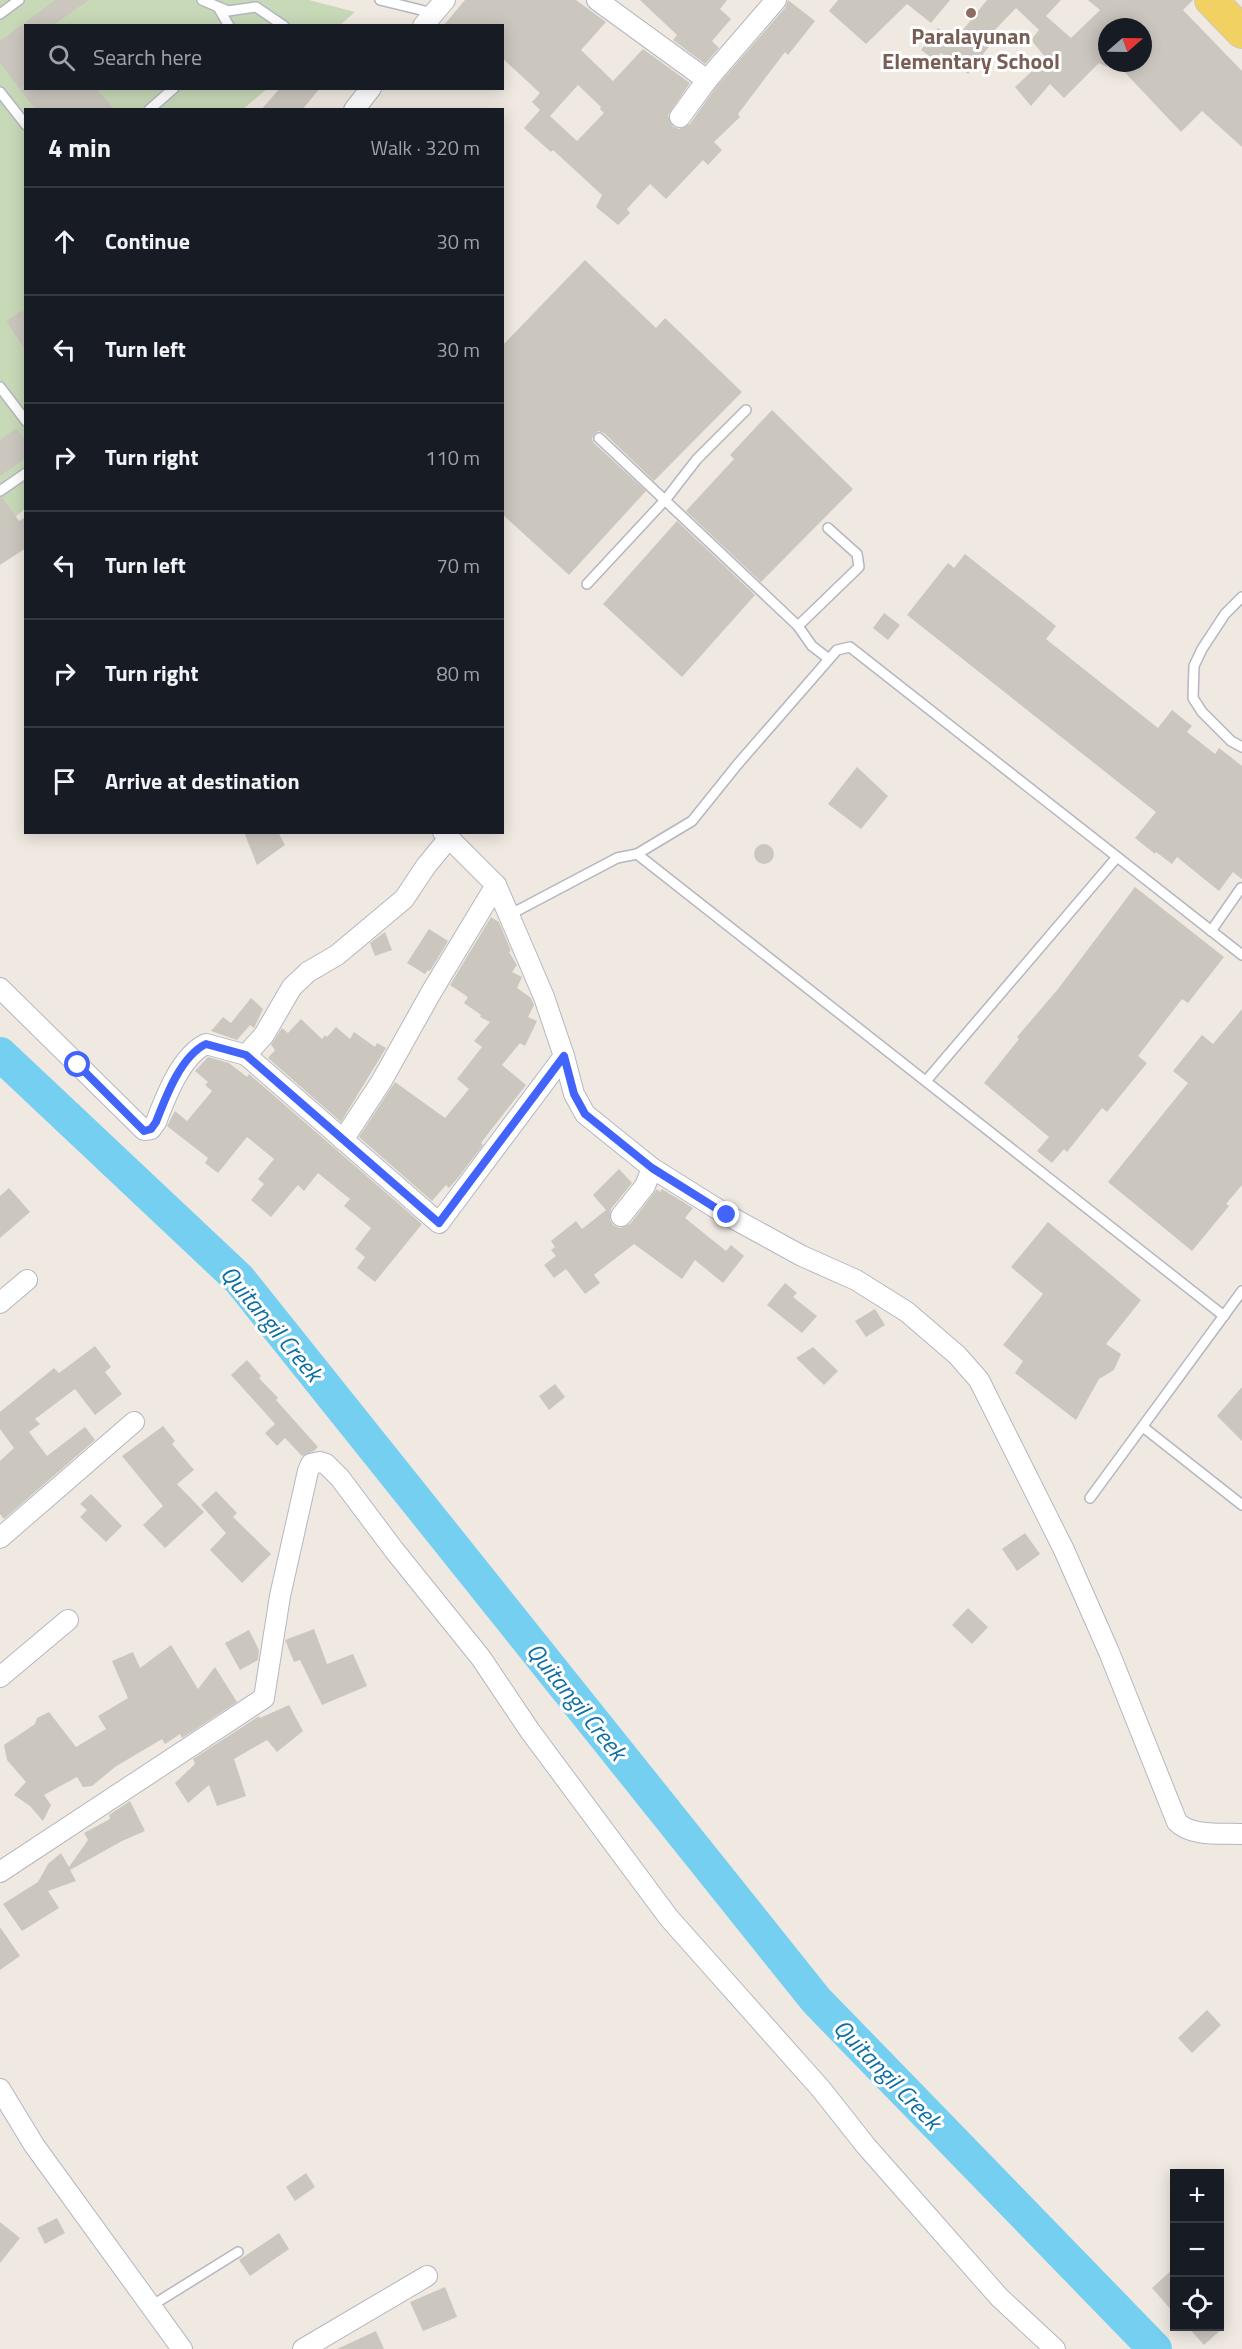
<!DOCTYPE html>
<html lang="en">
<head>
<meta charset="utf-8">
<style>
	body { margin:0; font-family:"Titillium Web",sans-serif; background:#242831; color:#f1f3f6 }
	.controls { position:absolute; right:18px; bottom:18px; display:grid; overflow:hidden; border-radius:0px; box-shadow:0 3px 15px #0003 }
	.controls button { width:54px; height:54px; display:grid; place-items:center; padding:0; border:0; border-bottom:2px solid #363941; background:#171b24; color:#f1f3f6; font:30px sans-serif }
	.compass { position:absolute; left:1098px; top:18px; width:54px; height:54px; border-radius:50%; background:#171b24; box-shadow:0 3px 15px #0003; rotate:70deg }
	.stop { position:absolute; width:18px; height:18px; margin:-14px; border:4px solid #4264fb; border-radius:50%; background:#fff }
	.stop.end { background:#4264fb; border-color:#fff; box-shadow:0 2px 6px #0008 }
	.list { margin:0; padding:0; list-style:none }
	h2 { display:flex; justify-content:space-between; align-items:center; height:78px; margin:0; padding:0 24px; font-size:26px }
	h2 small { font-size:20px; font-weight:400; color:#9ea1a6 }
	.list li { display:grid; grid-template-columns:39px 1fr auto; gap:18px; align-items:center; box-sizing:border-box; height:108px; padding:0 24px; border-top:2px solid #363941 }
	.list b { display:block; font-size:22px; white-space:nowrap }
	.list em { font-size:20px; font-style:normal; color:#9ea1a6 }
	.icon { flex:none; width:33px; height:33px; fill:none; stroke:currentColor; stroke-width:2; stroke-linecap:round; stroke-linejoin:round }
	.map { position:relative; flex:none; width:1242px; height:2349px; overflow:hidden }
	.search { position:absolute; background:#171b24; box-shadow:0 3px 15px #0003; left:24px; top:24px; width:480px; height:66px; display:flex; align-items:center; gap:15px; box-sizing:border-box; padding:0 21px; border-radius:0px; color:#9ea1a6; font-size:22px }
	.panel { position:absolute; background:#171b24; box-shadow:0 3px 15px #0003; left:24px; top:108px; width:480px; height:726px; border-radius:0px }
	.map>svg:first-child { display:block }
</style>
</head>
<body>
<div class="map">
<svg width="1242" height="2349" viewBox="0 0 1242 2349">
	<rect width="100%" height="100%" fill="#efe9e1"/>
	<!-- cemetery -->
	<path fill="#c8d9b8" d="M0,0h309l46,12 -16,14h-313v62l241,1 -24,20 -217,1 -1,399 -25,20z"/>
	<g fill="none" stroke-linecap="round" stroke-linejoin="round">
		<!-- river -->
		<path stroke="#75cff0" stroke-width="34" d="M0,1054l239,225 577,721 339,349"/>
	</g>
	<!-- building -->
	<g fill="#cbc7bf" fill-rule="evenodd">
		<path d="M55,0h34l-37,26h-26v62h70l19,22h-79l-36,-47v-22z"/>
		<path d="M465,0h111l30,22 -25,28 32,31 30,-32 47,34 -22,32 4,11 7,3 11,-5 26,-37 69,-79 3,-8 27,21 -27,34 -3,-3 -47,62 2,3 -26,25 8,8 -14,15 -5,-5 -37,39 -16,-15 -23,25 3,4 -12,12 -22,-18 6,-12 -49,-45 -2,2 -27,-24 16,-18 -8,-8 8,-9 -38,-35v-32h-59zM578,85l23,22 -1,2 4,4 -27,28 -27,-25z"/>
		<path d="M640,0h87l-7,9 11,10 -19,22 7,7 -14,16 -32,-24 4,-5z"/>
		<path d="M838,0h112l-19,23 -24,-19 -41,40 -37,-33z"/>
		<path d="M987,0h74l-15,16 25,22 29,-28 -12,-10h105l-10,10 59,61v76l-40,-36 -21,21 -65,-69h27v-36h-36v40l-8,-4 -35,35 -14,-14 -19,22 -16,-19 31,-29 -15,-18 8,-10 -23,-22 -27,28 5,4 -26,34 -27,-21 -6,7 -14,-10 17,-22 16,13z"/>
		<path d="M280,88h40l-18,22h-41z"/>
		<path d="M585,260l71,68 9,-10 77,74 -88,89 -50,-48 -6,-2 -4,3 -2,5 2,4 52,48 -77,84 -67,-61v-168z"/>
		<path d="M26,308v43l-20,-30z"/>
		<path d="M772,410l81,79 -92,93 -75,-71 48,-52 -4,-4z"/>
		<path d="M16,428l10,13v17l-26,18v-36z"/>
		<path d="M2,497l17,24 7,-4v31l-26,17v-67z"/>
		<path d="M677,521l78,74 -73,82 -79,-73z"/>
		<path d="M965,554l91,72 -10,13 112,89 14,-18 20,16 -5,6 28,22 4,-6 23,18v113l-9,-7 -14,19 -42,-34 -5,7 -16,-12 -1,2 -20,-16 21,-26 -249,-197 41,-52 6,5z"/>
		<path d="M884,613l16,12 -12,15 -15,-12z"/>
		<path d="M857,767l31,29 -27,33 -33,-25z"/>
		<path d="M244,832h34l7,13 -28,20z"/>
		<circle cx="764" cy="854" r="10"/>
		<path d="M1135,887l89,70 -36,46 -6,-4 -44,57 9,7 -40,49 -5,-4 -35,44 -3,-3 -12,14 -15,-12 12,-14 -65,-54 35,-44 -2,-2 41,-48z"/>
		<path d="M491,917l8,5 12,29 -2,1 8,13 -5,7 10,5 -5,11 14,10 3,7 -6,12 9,4 -12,25 -5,-3 -18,22 24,20 -45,58 2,2 -26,34 -8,9 -3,-3 -14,16 -73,-64 36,-55 50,36 24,-29 -12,-10 25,-32 -8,-6 16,-19 -10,-5 1,-2 -17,-12 4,-6 -18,-12z"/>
		<path d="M429,929l19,12 -18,30 -2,-1 -3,4 -18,-11z"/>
		<path d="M385,932l7,18 -17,6 -5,-13z"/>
		<path d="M251,998l12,11 -9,19 -4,-3 -13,15 -26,-9 12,-14 8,6z"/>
		<path d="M1242,1009v176l-16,19 3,2 -37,45 -84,-69 80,-99 -15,-12 29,-36 11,9z"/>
		<path d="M301,1019l21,20 3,-4 2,2 9,-10 14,12 4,-7 21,15 2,-4 9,5 -45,74 -73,-64 7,-8 -4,-5 11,-17 6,5z"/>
		<path d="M208,1057l21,6 18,14 2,-3 173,150 -47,58 -18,-14 8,-11 -10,-8 16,-21 -27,-22 6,-7 -32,-26 -14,18 -6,-6 -27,32 -20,-17 13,-16 -6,-5 16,-20 -27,-22 -29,36 -13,-10 3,-5 -41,-32 8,-15 12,10 25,-30 -7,-6 3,-3 -13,-11z"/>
		<path d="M619,1169l13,14 -21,26 -1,11 3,5 7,3 10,-4 27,-35 3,3 2,-3 31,19 -8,10 41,33 5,-6 13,11 -21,27 -28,-23 -13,19 -48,-35 -40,31 6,8 -15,11 -19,-25 -12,9 -10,-13 12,-9 -5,-6 4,-3 -4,-6 25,-20 6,8 24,-19 -13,-15z"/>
		<path d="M9,1188l21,24 -30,26v-42z"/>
		<path d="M1048,1222l93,78 -35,44 15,10 -7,16 -15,9 -23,41 -61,-47 8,-12 -20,-16 40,-51 -32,-27z"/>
		<path d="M785,1283l12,10 -4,4 24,19 -15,17 -35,-28z"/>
		<path d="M875,1309l10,16 -19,12 -11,-16z"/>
		<path d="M95,1346l16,21 -6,5 17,22 -27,21 -20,-26 -40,30 5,5 -11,8 18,24 38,-29 10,13 -91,79 -4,-5v-53l14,-13 -14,-19v-17l54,-44 5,5z"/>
		<path d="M813,1347l25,24 -14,14 -28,-27z"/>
		<path d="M247,1360l14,16 -2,2 19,20 -2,2 42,47 -4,4 -12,5 -17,-18 -8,8 -12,-13 10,-9 -44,-49z"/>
		<path d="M555,1384l10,13 -16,13 -10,-14z"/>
		<path d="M1242,1387v54l-25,-25z"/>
		<path d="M163,1426l12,15 -3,3 22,26 -17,14 27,28 -39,36 -22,-23 20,-19 -41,-50z"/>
		<path d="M216,1491l21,22 -4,4 38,37 -29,29 -32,-33 16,-17 -25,-28z"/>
		<path d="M91,1494l31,32 -16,16 -26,-25 7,-7 -7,-6z"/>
		<path d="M1025,1533l15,21 -23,17 -15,-22z"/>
		<path d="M968,1608l20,19 -16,17 -20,-19z"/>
		<path d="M314,1629l13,35 26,-10 14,32 -45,19 -22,-45 -6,2 -9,-22z"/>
		<path d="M249,1630l10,20 -1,10 -18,10 -15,-27z"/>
		<path d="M171,1645l27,44 17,-22 22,35 -55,36 -2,-4 -15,10 -3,-5 -47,28 -23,19 -9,1 -6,-10 -33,18 7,10 -8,16 -13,-15 -16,-11 12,-13 -19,-22 -3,-15 31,-21 2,-6 12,-6 27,35 30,-18 -8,-13 30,-18 -16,-37 21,-9 7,16z"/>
		<path d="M289,1705l14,26 -26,21 -10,-12 -33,19 12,37 -29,10 -8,-21 -21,18 -13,-20 20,-19 -2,-5 66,-43 1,2z"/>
		<path d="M130,1801l15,30 -23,10 -52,29 6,11 -28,10 11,17 -37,23 -19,-27 35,-22 10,-18 13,-11 8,14 19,-27 -4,-7 26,-14 -1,-4z"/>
		<path d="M0,1927l20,29 -20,14z"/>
		<path d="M1207,2010l14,15 -29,28 -14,-15z"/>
		<path d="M306,2173l9,14 -20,14 -9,-14z"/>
		<path d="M57,2218l8,15 -20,11 -8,-16z"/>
		<path d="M0,2222l20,16 -20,25z"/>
		<path d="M279,2233l10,16 -39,27 -11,-16z"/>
		<path d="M1174,2268v45l-22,-25z"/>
		<path d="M445,2287l12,30 -34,14 -13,-29z"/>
		<path d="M1187,2326h38l-21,19z"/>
		<path d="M376,2331l8,18h-47z"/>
	</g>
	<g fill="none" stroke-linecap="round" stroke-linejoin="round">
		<defs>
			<g id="service">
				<path d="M202,0l26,11 28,-4 28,19"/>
				<path d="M380,0l53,13"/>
				<path d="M218,7l11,19"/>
				<path d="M0,14l19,-14"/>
				<path d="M0,92l26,33"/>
				<path d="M149,110l25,-22"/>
				<path d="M0,387l26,34"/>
				<path d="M599,438l199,188 14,20 17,13"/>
				<path d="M0,491l26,-18"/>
				<path d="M587,584l79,-85 31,-40 49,-49"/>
				<path d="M1242,597l-17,17 -23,35 -8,17 -1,32 9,14 29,29 11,6"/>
				<path d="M798,626l61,-59 -2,-13 -29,-26"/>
				<path d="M637,854l55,-33 45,-56 100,-115 13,-3 392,308"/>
				<path d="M511,914l106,-56 20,-4 587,462"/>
				<path d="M1211,931l30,-43"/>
				<path d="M926,1081l191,-224"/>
				<path d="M1143,1427l99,78"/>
				<path d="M1090,1498l152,-207"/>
				<path d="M151,2306l87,-54"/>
			</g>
			<g id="minor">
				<path d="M597,0l110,80"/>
				<path d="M423,26l22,-26"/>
				<path d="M354,110l17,-22"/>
				<path d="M680,117l27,-37 69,-80"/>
				<path d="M443,832l53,53 48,112 20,59 10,38 11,20 67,54 75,47 75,41 54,24 51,32 50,43 22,25 85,170 45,102 68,170c14,15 46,11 65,12"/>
				<path d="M449,838l-23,28 -22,33 -67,56 -29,17 -16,15 -28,48 -18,20 193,168 125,-167"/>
				<path d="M0,988l144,142 7,-1 5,-7c10,-26 25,-66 50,-78l40,11"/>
				<path d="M343,1140l38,-58 51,-91 64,-106"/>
				<path d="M621,1216l24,-30 7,-18"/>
				<path d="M0,1303l27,-23"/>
				<path d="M0,1538l134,-116"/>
				<path d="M0,1677l68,-57"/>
				<path d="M0,1872l264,-174 16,-102 28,-125 3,-7 9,-2 6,2 14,14 54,72 87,108 49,73 139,187 152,171 45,57 133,151 56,52"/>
				<path d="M0,2089l34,56 148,204"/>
				<path d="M303,2349l124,-73"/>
			</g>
			<path id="primary" d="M1211,0l31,32"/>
		</defs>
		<!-- service casing -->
		<use href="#service" stroke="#b4b7c1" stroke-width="12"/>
		<!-- minor casing -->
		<use href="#minor" stroke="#b4b7c1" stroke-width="22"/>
		<!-- primary casing -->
		<use href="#primary" stroke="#c9c9c9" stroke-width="34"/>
		<!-- service -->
		<use href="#service" stroke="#fff" stroke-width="9"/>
		<!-- minor -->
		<use href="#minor" stroke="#fff" stroke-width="20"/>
		<!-- primary -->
		<use href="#primary" stroke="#f2d163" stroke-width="32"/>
	</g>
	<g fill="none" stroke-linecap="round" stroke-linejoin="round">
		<!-- route -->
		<path stroke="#4264fb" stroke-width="8" d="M78,1065l66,66 7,-2 5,-7c10,-26 25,-66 50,-78l40,11 193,168 125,-167 10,38 11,20 67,54 75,47"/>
	</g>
	<!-- markers -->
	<circle fill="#8d6e63" stroke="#fff" stroke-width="2" cx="971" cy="13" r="6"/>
	<g text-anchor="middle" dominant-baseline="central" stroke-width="6" stroke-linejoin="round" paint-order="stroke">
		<!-- education labels -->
		<g font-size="22" font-weight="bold" fill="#785e54" stroke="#fff">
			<text x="971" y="36">Paralayunan<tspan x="971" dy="25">Elementary School</tspan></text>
		</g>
		<!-- water labels -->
		<g font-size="24" font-style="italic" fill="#0d6fa3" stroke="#fff">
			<text transform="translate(272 1323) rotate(50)">Quitangil Creek</text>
			<text transform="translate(577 1701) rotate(51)">Quitangil Creek</text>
			<text transform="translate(888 2074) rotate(46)">Quitangil Creek</text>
		</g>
	</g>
</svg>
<div class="controls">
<button>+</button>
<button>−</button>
<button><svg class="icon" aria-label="locate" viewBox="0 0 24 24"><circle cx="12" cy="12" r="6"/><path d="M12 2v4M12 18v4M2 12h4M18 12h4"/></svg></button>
</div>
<svg class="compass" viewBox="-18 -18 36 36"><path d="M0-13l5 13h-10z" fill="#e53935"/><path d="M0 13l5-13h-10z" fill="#9ea1a6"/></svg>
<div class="stop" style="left:78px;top:1065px"></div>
<div class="stop end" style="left:727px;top:1215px"></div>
<div class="search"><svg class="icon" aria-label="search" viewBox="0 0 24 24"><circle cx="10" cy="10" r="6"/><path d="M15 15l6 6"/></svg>Search here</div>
<section class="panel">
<h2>4 min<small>Walk · 320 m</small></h2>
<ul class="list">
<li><svg class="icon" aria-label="ahead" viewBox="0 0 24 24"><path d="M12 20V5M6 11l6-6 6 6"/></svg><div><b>Continue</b></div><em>30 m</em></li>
<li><svg class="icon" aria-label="left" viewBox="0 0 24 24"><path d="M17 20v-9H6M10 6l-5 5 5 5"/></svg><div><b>Turn left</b></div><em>30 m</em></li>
<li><svg class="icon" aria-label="right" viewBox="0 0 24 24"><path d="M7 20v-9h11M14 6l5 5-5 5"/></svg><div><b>Turn right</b></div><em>110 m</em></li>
<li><svg class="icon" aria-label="left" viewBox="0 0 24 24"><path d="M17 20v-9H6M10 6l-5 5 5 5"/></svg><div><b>Turn left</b></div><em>70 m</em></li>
<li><svg class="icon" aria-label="right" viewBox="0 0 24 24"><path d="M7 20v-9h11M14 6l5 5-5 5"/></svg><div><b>Turn right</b></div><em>80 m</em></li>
<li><svg class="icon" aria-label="arrive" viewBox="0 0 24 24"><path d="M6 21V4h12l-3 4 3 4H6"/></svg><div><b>Arrive at destination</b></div></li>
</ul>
</section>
</div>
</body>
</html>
